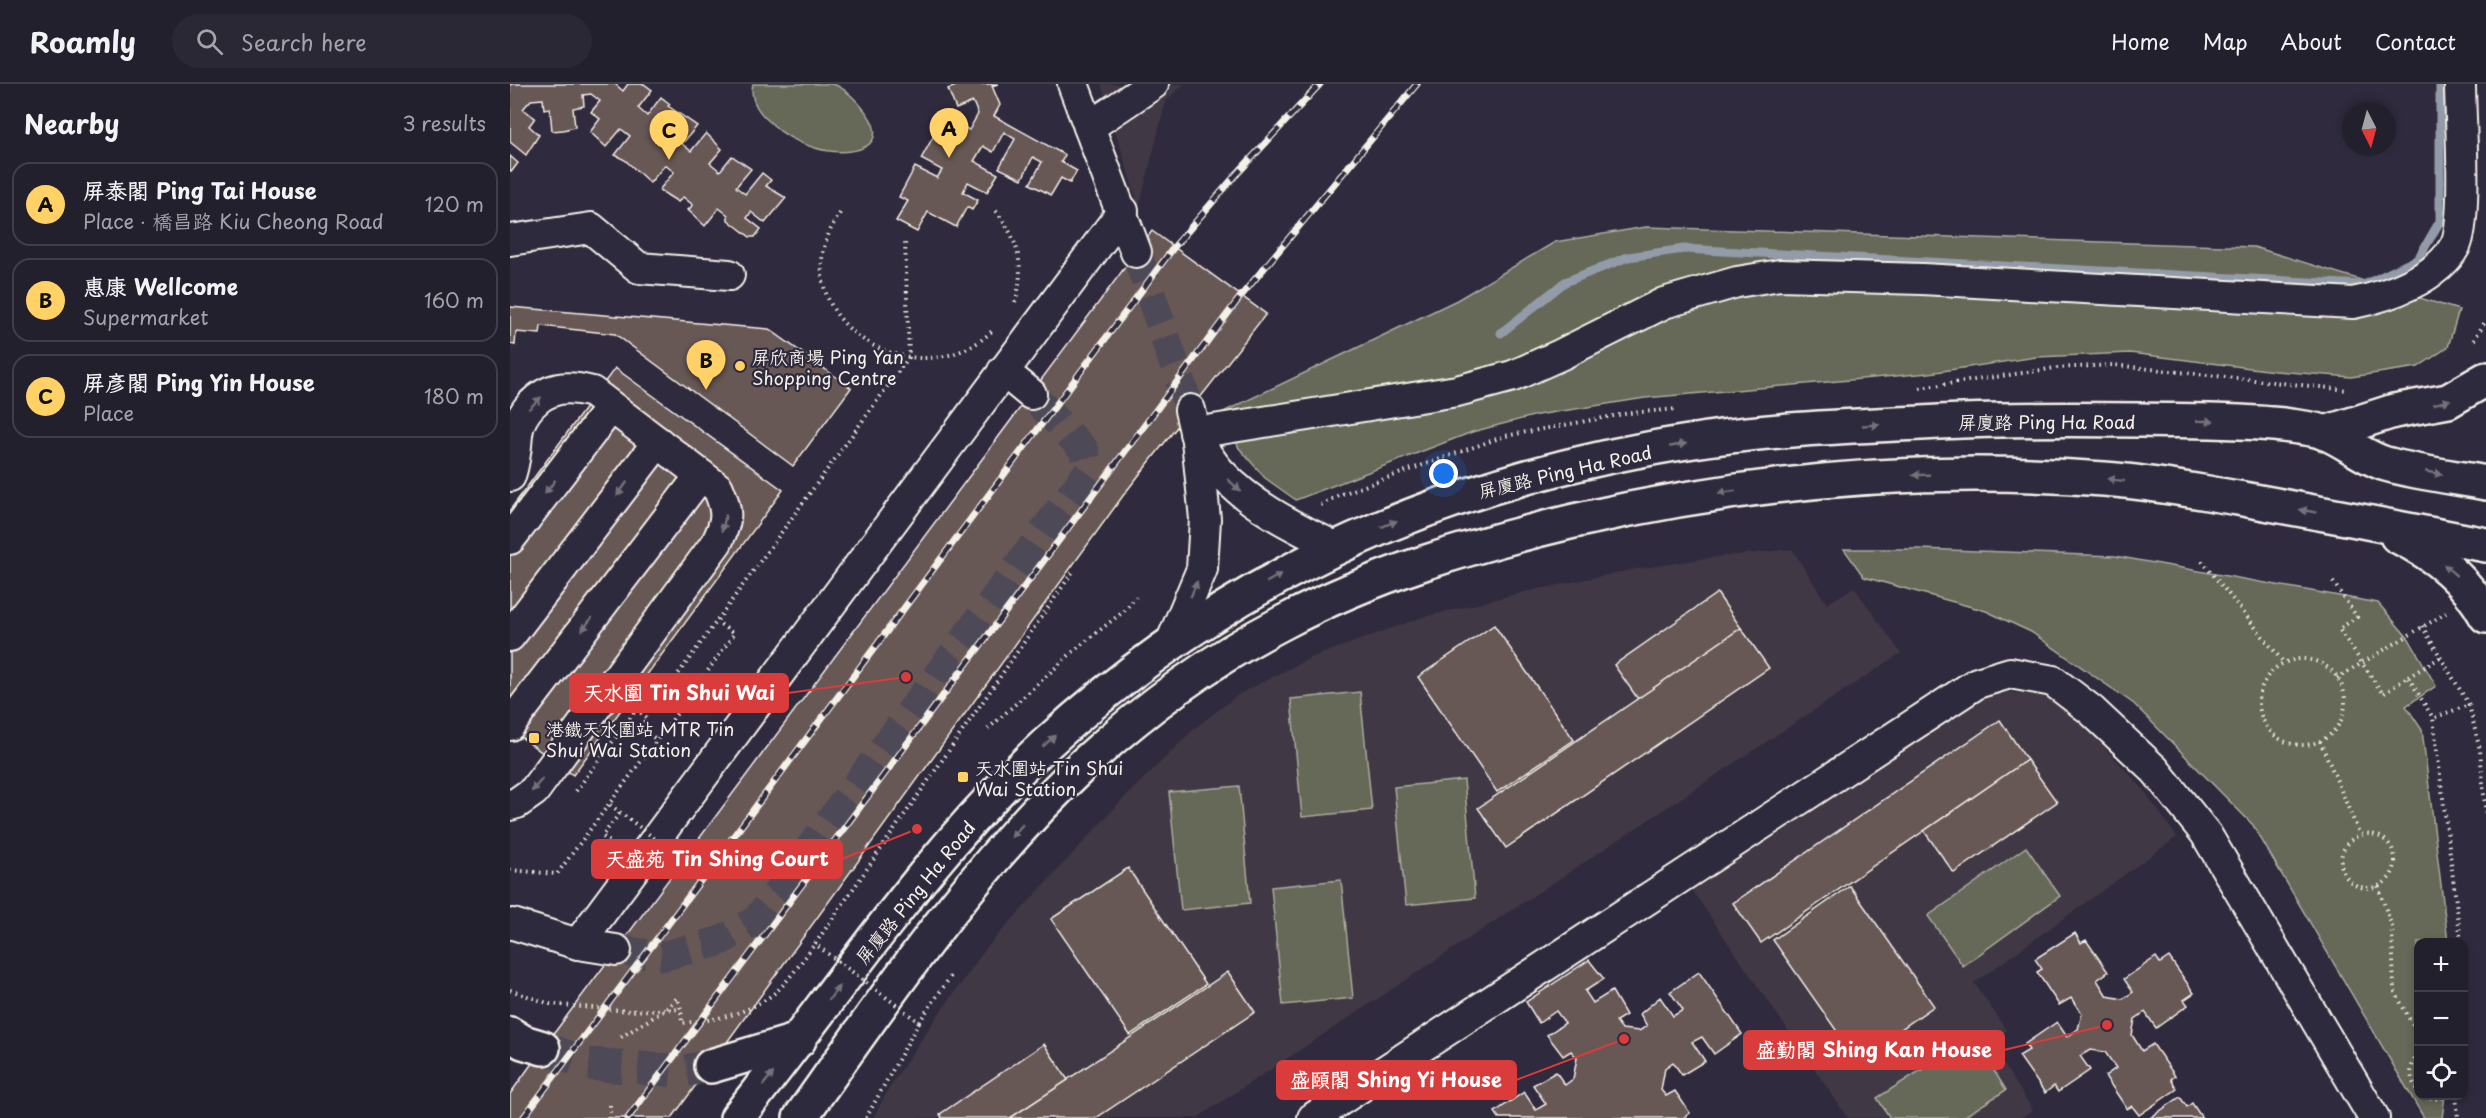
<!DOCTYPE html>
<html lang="en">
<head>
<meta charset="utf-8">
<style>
	body { margin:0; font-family:"Playpen Sans","LXGW WenKai TC",sans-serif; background:#2b2836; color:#f1f3f6 }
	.controls { position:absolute; right:18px; bottom:18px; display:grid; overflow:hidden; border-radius:12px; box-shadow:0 3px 9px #0003 }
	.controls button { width:54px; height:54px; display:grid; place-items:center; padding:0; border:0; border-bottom:2px solid #403e4a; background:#23202e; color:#f1f3f6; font:30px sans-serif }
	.compass { position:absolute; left:1832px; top:18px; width:54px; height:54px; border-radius:50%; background:#23202e; box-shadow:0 3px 9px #0003; rotate:174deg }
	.you { position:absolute; left:934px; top:390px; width:21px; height:21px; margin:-15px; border:4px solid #fff; border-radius:50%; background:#1a73e8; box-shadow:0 0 0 9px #1a73e833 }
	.badge { display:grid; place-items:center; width:39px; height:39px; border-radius:50%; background:#ffd166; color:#111; font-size:20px; font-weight:700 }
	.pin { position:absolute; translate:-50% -50px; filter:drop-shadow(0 2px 3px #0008) }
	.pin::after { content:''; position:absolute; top:32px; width:21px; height:18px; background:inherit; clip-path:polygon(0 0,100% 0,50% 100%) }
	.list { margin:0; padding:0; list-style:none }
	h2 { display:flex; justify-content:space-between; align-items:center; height:78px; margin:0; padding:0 24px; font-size:26px }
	h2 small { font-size:20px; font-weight:400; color:#a3a3aa }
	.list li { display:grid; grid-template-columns:39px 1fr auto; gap:18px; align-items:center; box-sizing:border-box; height:84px; margin:0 12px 12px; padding:0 12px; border:2px solid #403e4a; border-radius:18px }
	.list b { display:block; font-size:22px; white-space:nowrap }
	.list p { margin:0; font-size:20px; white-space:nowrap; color:#a3a3aa }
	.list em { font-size:20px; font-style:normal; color:#a3a3aa }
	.icon { flex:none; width:33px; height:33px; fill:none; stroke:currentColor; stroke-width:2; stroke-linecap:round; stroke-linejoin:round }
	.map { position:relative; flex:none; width:1976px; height:1034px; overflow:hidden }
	header { display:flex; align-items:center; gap:36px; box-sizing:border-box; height:84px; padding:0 30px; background:#23202e; border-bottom:2px solid #403e4a }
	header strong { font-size:28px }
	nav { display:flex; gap:33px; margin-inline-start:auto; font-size:21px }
	.search { width:420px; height:54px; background:#2b2836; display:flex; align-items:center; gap:15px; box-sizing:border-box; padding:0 21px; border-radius:33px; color:#a3a3aa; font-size:22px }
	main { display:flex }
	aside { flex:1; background:#23202e }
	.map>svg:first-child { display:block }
</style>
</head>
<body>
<header>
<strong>Roamly</strong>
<div class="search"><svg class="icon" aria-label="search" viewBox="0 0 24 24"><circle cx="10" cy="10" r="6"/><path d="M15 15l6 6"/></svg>Search here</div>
<nav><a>Home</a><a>Map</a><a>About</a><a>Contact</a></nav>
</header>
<main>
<aside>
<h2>Nearby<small>3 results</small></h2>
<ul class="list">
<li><span class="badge">A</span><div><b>屏泰閣 Ping Tai House</b><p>Place · 橋昌路 Kiu Cheong Road</p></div><em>120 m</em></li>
<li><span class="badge">B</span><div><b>惠康 Wellcome</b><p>Supermarket</p></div><em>160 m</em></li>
<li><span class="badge">C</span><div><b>屏彥閣 Ping Yin House</b><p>Place</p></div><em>180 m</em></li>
</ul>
</aside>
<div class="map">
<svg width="1976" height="1034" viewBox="0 0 1976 1034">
	<rect width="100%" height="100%" fill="#2f2a3d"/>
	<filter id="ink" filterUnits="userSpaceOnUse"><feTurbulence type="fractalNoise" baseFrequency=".0167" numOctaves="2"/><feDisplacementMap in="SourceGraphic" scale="12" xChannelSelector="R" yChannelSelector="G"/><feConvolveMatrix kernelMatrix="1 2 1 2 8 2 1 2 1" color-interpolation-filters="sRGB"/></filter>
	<g filter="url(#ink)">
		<!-- built -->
		<g fill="#403844">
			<path d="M591,0h83l-18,17 -27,107z"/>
			<path d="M1282,465l35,55 27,-17 47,66 -704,465h-324l16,-30 40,-60 58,-81 133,-145 75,-74 44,-34 71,-36 110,-40 109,-27 101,-21 78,-12z"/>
			<path d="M1480,607l54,4 34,24 64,69 35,49 -203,146 33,47 -17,13 43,67 -12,8h-173l-156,-228z"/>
		</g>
		<!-- green -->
		<g fill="#666758" stroke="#adaca0" stroke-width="1.5">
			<path d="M243,0c19,0 38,0 56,0 7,0 16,0 23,0 11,2 22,14 29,22 38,43 -12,52 -46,42 -17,-5 -32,-13 -44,-25 -12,-10 -22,-23 -18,-39z"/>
			<path d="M1136,143l608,20 205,63 -11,37 -30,20 -67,10 -76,-6 -145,-18 -94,4 -107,16 -284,25 -108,17 -65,17 -176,68 -31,-22 -26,-30 -16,-36 234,-112 98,-58z"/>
			<path d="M1334,465h76l195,7 263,47 31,36 27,47 -30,20 16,24 26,212h-30v154h27l-3,22h-18l-171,-293 -119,-121 -103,-72 -45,-21 -122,-34z"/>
			<path d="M850,608l12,118 -70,7 -11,-118z"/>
			<path d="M954,696l11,118 -69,7 -12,-118z"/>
			<path d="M729,702l11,117 -69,7 -12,-118z"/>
			<path d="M1516,763l34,49 -97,70 -35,-50z"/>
			<path d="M831,796l12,118 -70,7 -12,-118z"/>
			<path d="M1463,953l33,53 -44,28h-72l-13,-20z"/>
		</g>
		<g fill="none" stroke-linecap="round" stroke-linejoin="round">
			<!-- stream -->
			<path stroke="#929ba7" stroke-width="9" d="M991,249l64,-51 63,-25 56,-8 680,36 54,-26 22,-38v-137"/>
		</g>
		<!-- building -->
		<g fill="#675855" stroke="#f4f1e8" stroke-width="1.5">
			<path d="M0,0h105l8,7 5,-7h16l8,6 -14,18 9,8 14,-19 9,7 -2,2 29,20 -15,18 9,7 15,-18 16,16 -12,14 10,8 12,-15 19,13 -15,18 9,7 17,-21 9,7 -5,6 20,12 -21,25 -14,-11 -4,6 14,11 -6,8h-5l-22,-17v-5l-9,-7 -14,18 -17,-16 5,-5 -10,-8 -5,5 -19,-12 15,-18 -9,-7 -15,18 -25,-23 -10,-5 15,-19 -9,-7 -15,18 -16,-15 10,-13 -9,-7 9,-11 -9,-7 -8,1 1,11 -11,2 2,19 -12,3 -11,1 -2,-23 -6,1 -1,-10 -12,1 -8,9 12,9 -6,8 10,9 -13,20 -16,-13z"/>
			<path d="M451,0h37l-6,2 8,19 -6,11 71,39 -4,7 16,9 -7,12 -9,-5 -10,17 -21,-11 12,-22 -9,-5 -11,22 -23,-11 16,-29 -11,-7 -11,20 -10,-6 -9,15 24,13 -11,18 -19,-10 -5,10 15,8 -6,10 -5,-3 -11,20 -28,-15 -11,20 -21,-11 12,-20 -9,-4 16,-30 22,11 5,-8 -21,-11 23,-42 25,13 9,-16 -5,-12 -17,7 -8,-20z"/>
			<path d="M0,72l8,7 -6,8h-2z"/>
			<path d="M642,147l114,83 -141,179 -453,625h-162v-24l33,-46z"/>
			<path d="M0,223l259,22 82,59 -58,78 -178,-132 -74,-8 -1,8 -24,-2 -1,13 -5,-1z"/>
			<path d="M105,284l168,122 -210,285 -63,-46v-219z"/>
			<path d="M1207,509l24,35 -103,71 -24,-34z"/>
			<path d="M984,541l80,115 -77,52 -79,-115z"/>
			<path d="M1231,544l28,40 -263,180 -28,-40z"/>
			<path d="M1490,636l27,40 -266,183 -28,-40z"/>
			<path d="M1517,676l30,42 -103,71 -30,-42z"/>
			<path d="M618,784l78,116 -76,51 -79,-116z"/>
			<path d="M1340,802l84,120 -77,54 -84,-120z"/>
			<path d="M1565,849l6,10 5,-3 22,32 -11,8 10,16 16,3 10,-7 -9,-13 32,-22 4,6 9,-6 25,36 -10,7 4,5 -32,23 -11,-16 -10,7 -3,16 10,16 11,-7 22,32 -4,3 6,10 -38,26 -7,-9 -5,3 -22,-33 11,-8 -11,-16 -15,-2 -10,6 10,14 -32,22 -4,-6 -9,7 -26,-37 10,-6 -4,-6 32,-22 10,15 11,-8 4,-15 -11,-16 -12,7 -22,-33 5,-3 -7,-10z"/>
			<path d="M1079,876l15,19 -19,12 8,12 19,-12 14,24 -10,6 6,8 17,2 8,-5 -7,-12 20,-17 13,19 10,-6 -13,-18 29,-20 43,62 -28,20 -12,-17 -10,5 13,19 -23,14 -9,-13 -8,6 -4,22 5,6 9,-5 15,22 -7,5h-184l-4,-6 29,-20 12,18 10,-6 -13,-19 23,-13 9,13 8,-6 4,-21 -6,-7 -8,5 -16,-21 18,-12 -9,-12 -17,12 -13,-21z"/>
			<path d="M718,888l27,40 -159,106h-86z"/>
			<path d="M534,960l24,36 -58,38h-68l-2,-4z"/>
			<path d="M1670,1013l7,10 5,-4 10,15h-52z"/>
		</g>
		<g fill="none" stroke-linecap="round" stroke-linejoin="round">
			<!-- minor-tunnel -->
			<g stroke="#4d4857" stroke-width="30" stroke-dasharray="30 15" stroke-linecap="butt">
				<path d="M626,168l54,158"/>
				<path d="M106,866l47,6 57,-15 37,-21 331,-448 -4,-22 -53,-56"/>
			</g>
			<!-- major-tunnel -->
			<path stroke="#4d4857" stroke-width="33" stroke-dasharray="33 16" stroke-linecap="butt" d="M33,964l46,16 93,7 29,-5"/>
			<defs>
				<g id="minor">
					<path d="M563,0l63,168"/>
					<path d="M579,43l64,-43"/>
					<path d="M0,156l81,-12 48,40 90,7"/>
					<path d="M493,287l28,23"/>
					<path d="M685,349l262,-42 56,-15 47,-21 104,-52 73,-21 43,-7 142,4 431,24c35,-7 84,-24 102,-57 13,-23 5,-131 5,-162"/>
					<path d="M687,356c8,11 15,24 25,34 31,33 73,53 113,73"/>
					<path d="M0,392c5,-15 6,-27 7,-41 2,-22 21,-42 42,-46 11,-2 22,0 33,3l126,96c10,23 10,32 -1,54l-183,249 -17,12 -7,2"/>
					<path d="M0,455l101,-132"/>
					<path d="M0,552l148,-194"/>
					<path d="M661,559l31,-74 3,-50 -8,-79 -7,-30"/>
					<path d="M0,641l191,-250"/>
					<path d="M3,840l65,20 38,6"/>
					<path d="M68,860l545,-733"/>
					<path d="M803,1034l664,-435 33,-10 43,8 38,29 64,60 51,64 168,284"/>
				</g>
				<g id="major">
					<path d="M1815,349l69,-22 54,-10 38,-22"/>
					<path d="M1887,452c37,18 69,43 89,80"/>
					<path d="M0,950l13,8 20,6"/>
					<path d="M201,982l88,-26"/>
					<path d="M227,1034c101,-126 190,-265 309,-374 190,-174 408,-268 661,-305 77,-11 155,-13 232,-17 68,-3 135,-3 203,-2 47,1 95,0 141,5 13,2 28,3 40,7 22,8 41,26 63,32 33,9 67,13 100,19"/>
					<path d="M290,1034c88,-124 173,-251 285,-355 59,-54 126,-103 197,-140 92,-49 191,-78 292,-102 174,-40 352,-56 530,-42 45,3 90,12 134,19 83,15 165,31 248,47"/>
				</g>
			</defs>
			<!-- minor casing -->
			<use href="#minor" stroke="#f4f1e8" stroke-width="34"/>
			<!-- major casing -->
			<use href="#major" stroke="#f4f1e8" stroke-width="38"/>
			<!-- path -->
			<g stroke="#f4f1e8" stroke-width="4" stroke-dasharray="1.5 4.5" stroke-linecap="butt">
				<path d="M486,127c22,28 30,56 19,91"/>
				<path d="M330,129c-70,104 78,193 154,116"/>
				<path d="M1964,256l12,-20"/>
				<path d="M1410,304l136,-20 57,-3 235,25"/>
				<path d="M811,421l18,-10 166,-59 125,-23 47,-4"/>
				<path d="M1692,477l82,102"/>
				<path d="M1823,498l24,35 -18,12 44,65 25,-17 25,41"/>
				<path d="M1912,542l47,79 -36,13 28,224"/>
				<circle cx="1792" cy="618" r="43"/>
				<path d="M1898,593l33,-20"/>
				<path d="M1827,594l109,-65"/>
				<path d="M138,608l1,-2 11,9 249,-342 -4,-116"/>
				<path d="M177,616l47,-66 -17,-12"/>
				<path d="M1959,621l11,45 6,67"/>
				<path d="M126,625l11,9 -7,9 17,13"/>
				<path d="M478,645l88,-80 48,-38 12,-14"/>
				<path d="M1810,657l40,94"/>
				<path d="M66,707l63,-85"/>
				<circle cx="1858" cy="777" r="27"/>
				<path d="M104,761l-12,-9 18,-23"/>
				<path d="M1868,802l14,41 2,63 24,45"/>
				<path d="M1954,877v55"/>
				<path d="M0,906l40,14 79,7 52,-2"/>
				<path d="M409,938l34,-49"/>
				<path d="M111,953l44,-27 12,-12 4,11 1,14c35,-3 68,-9 95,-32 14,-13 26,-32 38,-47"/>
				<path d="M1908,970c-9,12 -9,25 0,37"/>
				<path d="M1914,1012l10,3 16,-3"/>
				<path d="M1946,1012l2,22"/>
				<path d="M100,1021v13"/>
			</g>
			<!-- minor -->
			<use href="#minor" stroke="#2f2a3d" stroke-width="30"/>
			<!-- major -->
			<use href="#major" stroke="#2f2a3d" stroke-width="33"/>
			<defs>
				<g id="rail">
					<path d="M13,1034l651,-871 61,-71 85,-92"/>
					<path d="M118,1034l613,-822 176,-212"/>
				</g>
			</defs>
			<!-- rail casing -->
			<use href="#rail" stroke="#f4f1e8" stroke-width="7"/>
			<!-- rail -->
			<use href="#rail" stroke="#2f2a3d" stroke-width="4.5" stroke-dasharray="14" stroke-linecap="butt"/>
			<!-- path-bridge -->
			<g stroke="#f4f1e8" stroke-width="4" stroke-dasharray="1.5 4.5" stroke-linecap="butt">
				<path d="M173,776l-74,-56 78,-104"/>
				<path d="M0,786l47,4 52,-70"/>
				<path d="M356,1034l53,-96 -104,-78 259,-374"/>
			</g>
		</g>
		<!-- one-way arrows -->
		<defs><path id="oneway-solid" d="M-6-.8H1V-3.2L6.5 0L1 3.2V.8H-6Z" transform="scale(1.5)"/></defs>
		<g fill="#747079">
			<use href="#oneway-solid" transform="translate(1932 318) rotate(-15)"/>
			<use href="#oneway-solid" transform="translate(25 319) rotate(-44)"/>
			<use href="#oneway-solid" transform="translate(1695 337) rotate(1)"/>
			<use href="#oneway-solid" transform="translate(1361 341) rotate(-3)"/>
			<use href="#oneway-solid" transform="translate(1168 361) rotate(-11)"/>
			<use href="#oneway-solid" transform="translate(1924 389) rotate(11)"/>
			<use href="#oneway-solid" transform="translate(1411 391) rotate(178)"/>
			<use href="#oneway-solid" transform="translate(1606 396) rotate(-173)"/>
			<use href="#oneway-solid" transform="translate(724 401) rotate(43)"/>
			<use href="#oneway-solid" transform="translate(40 403) rotate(127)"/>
			<use href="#oneway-solid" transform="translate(112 405) rotate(127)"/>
			<use href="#oneway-solid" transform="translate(1217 408) rotate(172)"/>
			<use href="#oneway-solid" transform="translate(1798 427) rotate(-170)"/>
			<use href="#oneway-solid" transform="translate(214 439) rotate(102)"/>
			<use href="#oneway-solid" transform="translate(879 440) rotate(-22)"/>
			<use href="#oneway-solid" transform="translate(1940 486) rotate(-138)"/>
			<use href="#oneway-solid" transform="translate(764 494) rotate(-30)"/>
			<use href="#oneway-solid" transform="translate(684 505) rotate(-67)"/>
			<use href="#oneway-solid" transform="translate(77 540) rotate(127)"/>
			<use href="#oneway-solid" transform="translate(539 657) rotate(-42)"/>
			<use href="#oneway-solid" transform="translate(27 701) rotate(130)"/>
			<use href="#oneway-solid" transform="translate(507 747) rotate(131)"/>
			<use href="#oneway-solid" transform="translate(324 909) rotate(-54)"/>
			<use href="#oneway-solid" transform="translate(258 995) rotate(-51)"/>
		</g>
	</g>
	<!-- markers -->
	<g fill="#ffd166" stroke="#2f2a3d" stroke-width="2">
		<circle cx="230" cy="282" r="6"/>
		<rect x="18" y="648" width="12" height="12" rx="3"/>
		<rect x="447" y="687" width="12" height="12" rx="3"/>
	</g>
	<g text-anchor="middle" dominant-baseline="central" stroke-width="4.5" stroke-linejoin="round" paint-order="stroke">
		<!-- poi labels -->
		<g font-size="18" fill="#f4f1e8" stroke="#2f2a3d" text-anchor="start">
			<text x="242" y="272">屏欣商場 Ping Yan<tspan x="242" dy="21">Shopping Centre</tspan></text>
			<text x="36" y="644">港鐵天水圍站 MTR Tin<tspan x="36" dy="21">Shui Wai Station</tspan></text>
			<text x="465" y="683">天水圍站 Tin Shui<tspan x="465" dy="21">Wai Station</tspan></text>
		</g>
		<!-- street labels -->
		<g font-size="18" fill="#f4f1e8" stroke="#2f2a3d">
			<text x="1537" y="337">屏廈路 Ping Ha Road</text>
			<text transform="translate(1055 387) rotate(-13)">屏廈路 Ping Ha Road</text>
			<text transform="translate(405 808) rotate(-51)">屏廈路 Ping Ha Road</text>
		</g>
	</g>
	<!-- callouts -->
	<path fill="none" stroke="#d93c3b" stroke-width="2" d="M396 593L278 609M407 745L332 775M1597 941L1494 966M1114 955L1006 996"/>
	<g fill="#d93c3b" stroke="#2f2a3d" stroke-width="2">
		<circle cx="396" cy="593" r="6"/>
		<circle cx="407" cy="745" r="6"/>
		<circle cx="1597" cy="941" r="6"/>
		<circle cx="1114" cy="955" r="6"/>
	</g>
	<g fill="#d93c3b" stroke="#d93c3b" stroke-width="2">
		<rect x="60" y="590" width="218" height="38" rx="6"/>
		<rect x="82" y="756" width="250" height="38" rx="6"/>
		<rect x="1234" y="947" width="260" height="38" rx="6"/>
		<rect x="767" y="977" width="239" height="38" rx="6"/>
	</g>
	<g font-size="20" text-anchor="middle" font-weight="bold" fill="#fff">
		<text x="169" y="616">天水圍 Tin Shui Wai</text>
		<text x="207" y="782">天盛苑 Tin Shing Court</text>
		<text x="1364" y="973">盛勤閣 Shing Kan House</text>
		<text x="886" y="1003">盛頤閣 Shing Yi House</text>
	</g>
</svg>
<div class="controls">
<button>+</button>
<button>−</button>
<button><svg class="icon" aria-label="locate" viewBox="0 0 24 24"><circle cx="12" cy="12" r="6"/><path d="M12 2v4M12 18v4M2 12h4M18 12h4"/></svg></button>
</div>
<svg class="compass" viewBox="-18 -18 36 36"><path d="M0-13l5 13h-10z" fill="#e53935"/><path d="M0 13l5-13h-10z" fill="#a3a3aa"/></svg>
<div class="you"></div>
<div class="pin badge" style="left:439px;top:74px">A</div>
<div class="pin badge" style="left:196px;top:306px">B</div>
<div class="pin badge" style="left:159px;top:76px">C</div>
</div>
</main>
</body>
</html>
